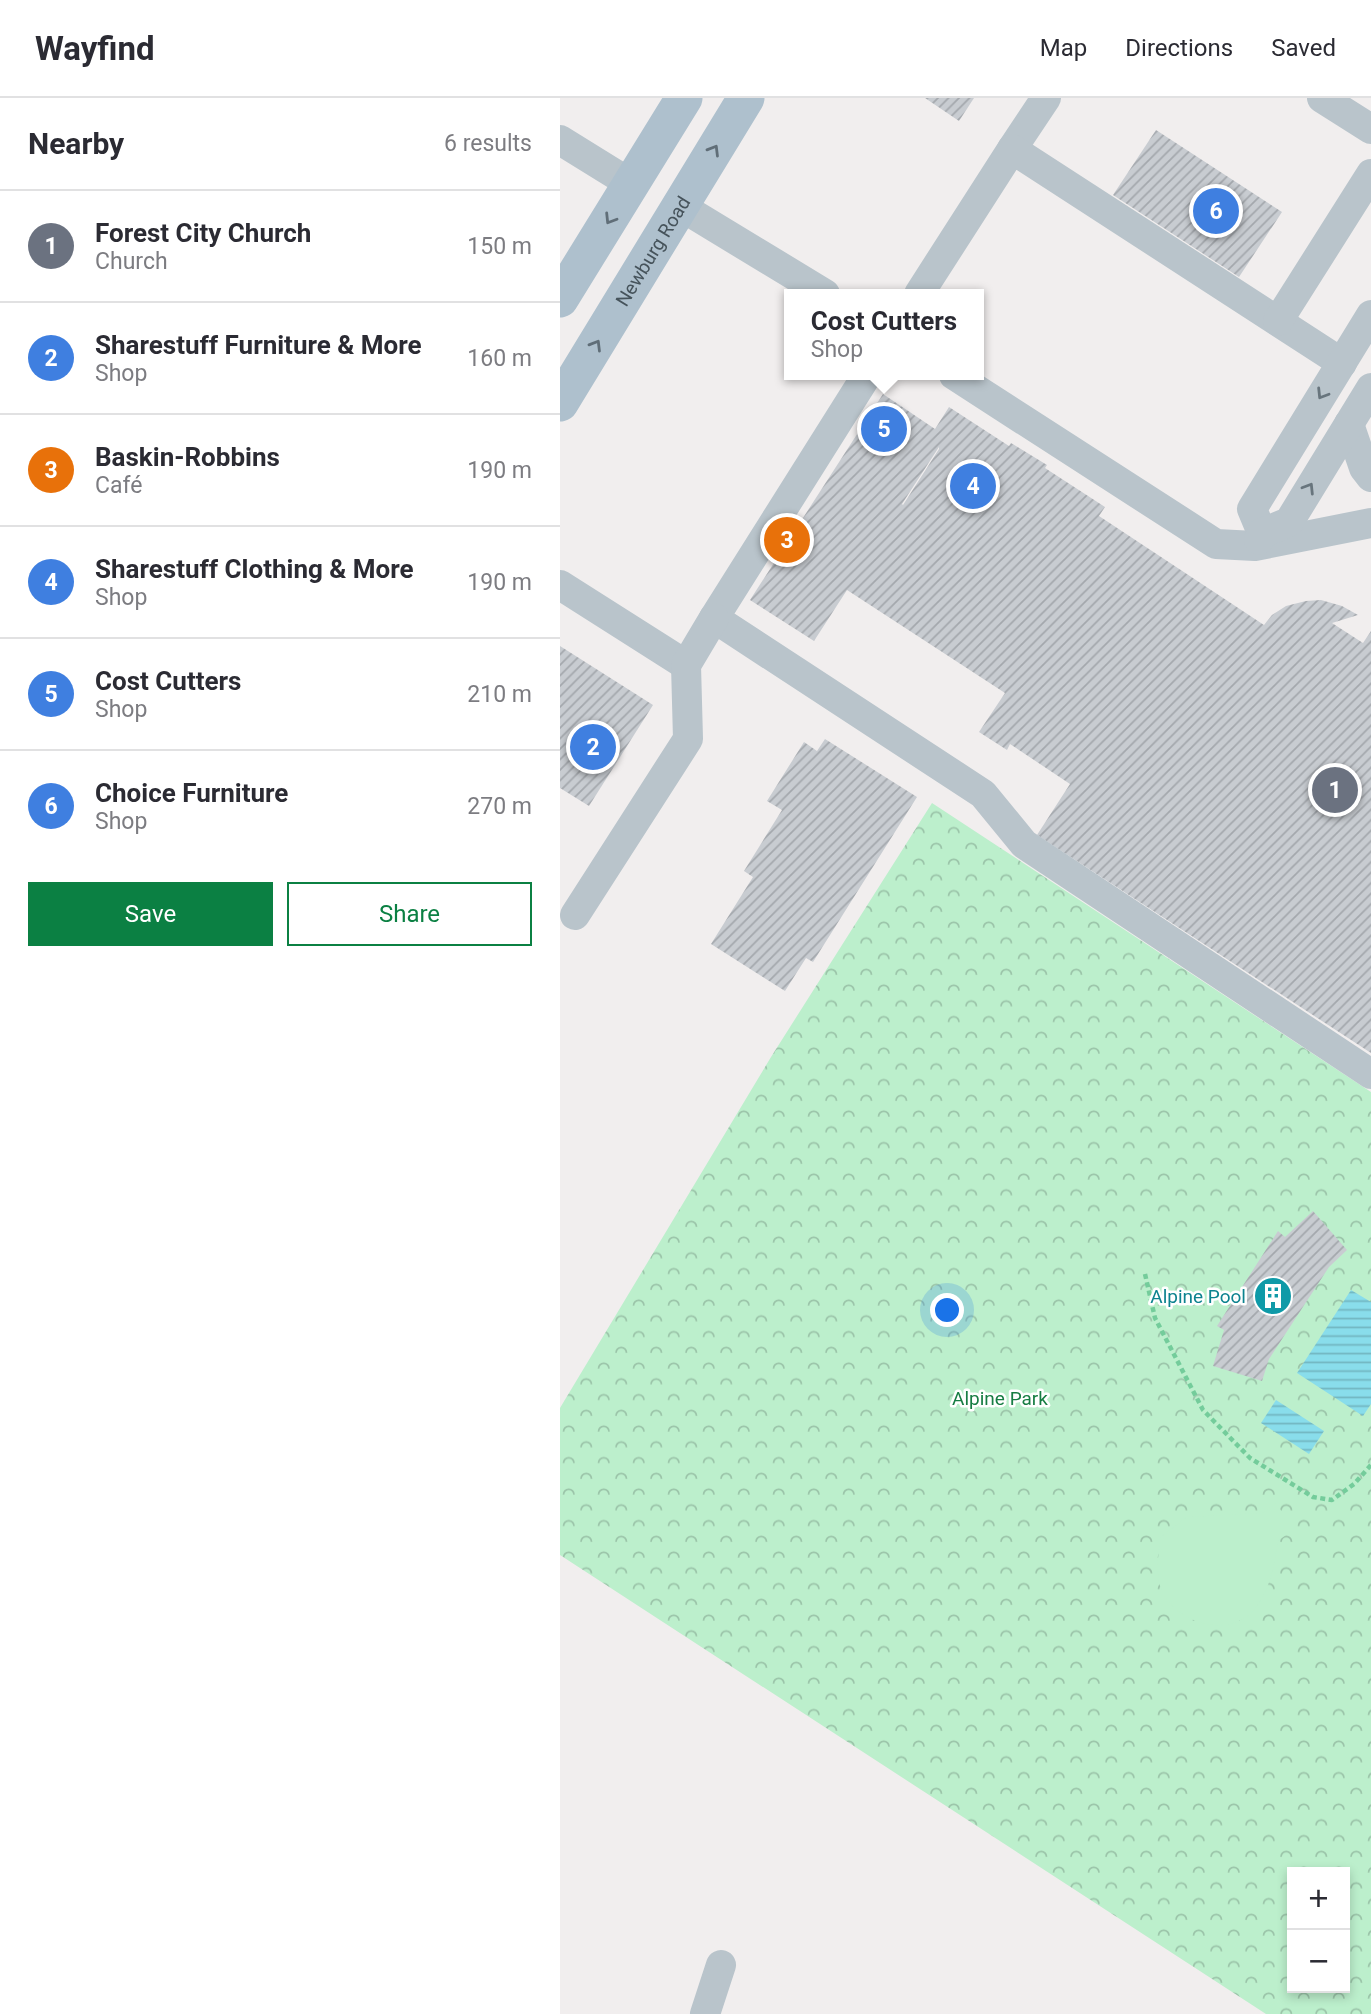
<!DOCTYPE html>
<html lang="en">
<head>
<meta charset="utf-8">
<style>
	body { margin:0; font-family:Roboto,sans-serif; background:#f2f2f3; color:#2b2b33 }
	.controls { position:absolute; right:21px; bottom:21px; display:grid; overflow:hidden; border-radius:0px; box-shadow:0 4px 10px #0003 }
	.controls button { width:63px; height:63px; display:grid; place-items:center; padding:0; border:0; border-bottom:2px solid #e1e1e2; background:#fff; color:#2b2b33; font:35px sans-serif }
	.you { position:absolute; left:388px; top:1213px; width:24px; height:24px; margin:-18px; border:5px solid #fff; border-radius:50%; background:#1a73e8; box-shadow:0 0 0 10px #1a73e833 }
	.badge { display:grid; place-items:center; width:46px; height:46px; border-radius:50%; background:#0b8043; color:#fff; font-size:23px; font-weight:700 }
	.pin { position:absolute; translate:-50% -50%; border:4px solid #fff; box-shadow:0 2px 7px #0006 }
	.popup { position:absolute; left:224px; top:191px; width:200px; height:91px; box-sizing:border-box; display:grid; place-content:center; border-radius:0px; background:#fff; filter:drop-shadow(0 2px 5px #0005); font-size:23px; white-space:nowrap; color:#7c7c81 }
	.popup b { font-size:26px; color:#2b2b33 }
	.popup::after { content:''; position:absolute; left:50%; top:100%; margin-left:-14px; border:14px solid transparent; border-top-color:#fff }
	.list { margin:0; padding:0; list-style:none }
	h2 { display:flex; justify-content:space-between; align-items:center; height:91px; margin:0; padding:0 28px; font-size:30px }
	h2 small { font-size:23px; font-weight:400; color:#7c7c81 }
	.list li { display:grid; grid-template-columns:46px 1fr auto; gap:21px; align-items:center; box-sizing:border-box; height:112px; padding:0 28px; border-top:2px solid #e1e1e2 }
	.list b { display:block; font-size:26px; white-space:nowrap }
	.list p { margin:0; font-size:23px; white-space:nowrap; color:#7c7c81 }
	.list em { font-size:23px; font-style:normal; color:#7c7c81 }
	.actions { display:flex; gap:14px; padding:21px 28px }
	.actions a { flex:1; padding:16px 0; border:2px solid #0b8043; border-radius:0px; text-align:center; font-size:24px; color:#0b8043 }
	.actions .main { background:#0b8043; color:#fff }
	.map { position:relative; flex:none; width:811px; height:1916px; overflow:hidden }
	header { display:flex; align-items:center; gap:42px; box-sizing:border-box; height:98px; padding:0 35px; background:#fff; border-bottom:2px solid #e1e1e2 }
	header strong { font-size:33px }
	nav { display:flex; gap:38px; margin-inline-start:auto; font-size:24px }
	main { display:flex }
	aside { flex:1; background:#fff }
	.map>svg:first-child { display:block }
</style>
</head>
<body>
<header>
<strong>Wayfind</strong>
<nav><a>Map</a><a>Directions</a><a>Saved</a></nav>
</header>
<main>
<aside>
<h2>Nearby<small>6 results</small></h2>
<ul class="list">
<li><span class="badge" style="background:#6b7280">1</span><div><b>Forest City Church</b><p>Church</p></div><em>150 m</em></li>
<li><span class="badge" style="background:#3f7fe0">2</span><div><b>Sharestuff Furniture &amp; More</b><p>Shop</p></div><em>160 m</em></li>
<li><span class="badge" style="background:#e8710a">3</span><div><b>Baskin-Robbins</b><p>Café</p></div><em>190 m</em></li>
<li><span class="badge" style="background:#3f7fe0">4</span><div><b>Sharestuff Clothing &amp; More</b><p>Shop</p></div><em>190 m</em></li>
<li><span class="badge" style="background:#3f7fe0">5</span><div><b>Cost Cutters</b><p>Shop</p></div><em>210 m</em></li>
<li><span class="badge" style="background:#3f7fe0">6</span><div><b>Choice Furniture</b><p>Shop</p></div><em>270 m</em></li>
</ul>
<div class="actions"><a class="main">Save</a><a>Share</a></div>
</aside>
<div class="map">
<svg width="811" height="1916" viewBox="0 0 811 1916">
	<defs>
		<pattern id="park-crowns" width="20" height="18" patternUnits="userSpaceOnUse" patternTransform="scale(1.75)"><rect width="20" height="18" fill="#bcefcc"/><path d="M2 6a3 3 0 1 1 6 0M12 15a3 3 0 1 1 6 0" fill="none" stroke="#9bc4a9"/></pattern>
		<pattern id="water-rules" width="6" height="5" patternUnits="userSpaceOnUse" patternTransform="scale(1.75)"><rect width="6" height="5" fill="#89ddeb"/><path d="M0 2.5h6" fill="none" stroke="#72b6c1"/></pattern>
		<pattern id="building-hatch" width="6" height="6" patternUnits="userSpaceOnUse" patternTransform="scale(1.75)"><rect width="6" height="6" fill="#c8ccd1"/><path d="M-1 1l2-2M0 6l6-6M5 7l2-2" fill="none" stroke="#a4a8ad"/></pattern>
	</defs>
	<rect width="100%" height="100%" fill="#f1eeee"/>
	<!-- park -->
	<path fill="url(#park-crowns)" fill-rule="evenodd" d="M372,705l439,289v922h-105l-706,-459v-147l211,-351zM732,1774h53v116h-53z"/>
	<!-- pitch -->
	<path fill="#bcefcc" d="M717,1405l14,28 -13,10c-4,24 -8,51 -25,70 -26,28 -77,11 -91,-20 -7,-15 -4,-38 -1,-54l26,-20 75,-4z"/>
	<!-- water -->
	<g fill="url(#water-rules)">
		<path d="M791,1192l20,12v102l-8,12 -66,-43z"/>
		<path d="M716,1302l48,31 -15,23 -48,-31z"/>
	</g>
	<!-- building -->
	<g fill="url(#building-hatch)" fill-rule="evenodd">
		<path d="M365,0h49l-15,23z"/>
		<path d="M596,32l126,82 -43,65 -126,-82z"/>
		<path d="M323,296l52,35 14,-22 60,39 2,-3 36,22 -2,3 60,39 -6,9 165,109 8,-10 14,-9 20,-5 15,-1 21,6 16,9 -26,8 31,20 8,-12v422l-334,-218 33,-51 -60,-40 -3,6 -28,-18 26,-39 -158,-103 -33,51 -64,-41zM379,349v2l-36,56 -1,-1z"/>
		<path d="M0,548l93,59 -64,101 -29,-18z"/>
		<path d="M265,641l92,58 -104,165 -7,-4 -21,33 -74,-47 42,-67 -9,-6 38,-61 -15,-9 37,-59 13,9z"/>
		<path d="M753,1113l34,39 -18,17 -60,92 -7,22 -49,-15 11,-36 -7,-4 61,-95 7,6z"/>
	</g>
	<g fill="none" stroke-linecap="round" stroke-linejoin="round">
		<!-- path -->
		<path stroke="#74cc9b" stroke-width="4.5" stroke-dasharray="5 3.5" stroke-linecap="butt" d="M585,1176l10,44 48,92 47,48 63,39 19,3 22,-16 17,-19"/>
		<!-- minor -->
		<g stroke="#b9c4cb" stroke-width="30">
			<path d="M762,0l49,31"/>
			<path d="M0,42l71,44"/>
			<path d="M452,51l34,-51"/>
			<path d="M120,108l145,88"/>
			<path d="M359,196l93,-145 330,214"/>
			<path d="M718,223l93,-147"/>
			<path d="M307,277l-153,243 269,176 41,50 347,230"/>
			<path d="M394,277l262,169 39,2 116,-23"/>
			<path d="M789,326l15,44 7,9"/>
			<path d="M702,435l-10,-24 119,-194"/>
			<path d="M699,442l3,-7 27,-11 82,-134"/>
			<path d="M0,487l126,80"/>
			<path d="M15,817l113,-176 -2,-74 28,-47"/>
			<path d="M145,1916l16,-49"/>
		</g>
		<!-- major -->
		<g stroke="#aec0cd" stroke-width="37">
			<path d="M0,201l124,-201"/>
			<path id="s1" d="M0,305l186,-305"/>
		</g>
	</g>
	<!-- one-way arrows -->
	<defs><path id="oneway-chevron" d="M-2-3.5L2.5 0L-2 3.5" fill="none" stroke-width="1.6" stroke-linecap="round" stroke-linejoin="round" transform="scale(1.75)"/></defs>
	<g stroke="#606e78">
		<use href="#oneway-chevron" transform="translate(154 52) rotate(-59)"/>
		<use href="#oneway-chevron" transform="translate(50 121) rotate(122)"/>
		<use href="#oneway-chevron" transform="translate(36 247) rotate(-59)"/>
	</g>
	<g stroke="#68757d">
		<use href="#oneway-chevron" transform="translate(762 296) rotate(122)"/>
		<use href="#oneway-chevron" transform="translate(749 390) rotate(-58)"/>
	</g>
	<!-- icons -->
	<defs>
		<symbol id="building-disc" viewBox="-11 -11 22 22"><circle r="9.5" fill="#0f9aa8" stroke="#fff"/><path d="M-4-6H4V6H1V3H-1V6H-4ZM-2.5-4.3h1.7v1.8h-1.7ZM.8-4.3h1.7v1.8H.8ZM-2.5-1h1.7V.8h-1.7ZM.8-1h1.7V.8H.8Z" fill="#fff"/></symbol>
	</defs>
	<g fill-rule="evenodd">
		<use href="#building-disc" x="691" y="1176" width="44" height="44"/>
	</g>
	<g text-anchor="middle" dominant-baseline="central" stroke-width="5" stroke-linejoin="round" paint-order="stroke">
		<!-- street labels -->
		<g font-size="19" fill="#46535b" stroke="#fff">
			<text stroke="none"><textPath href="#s1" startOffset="178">Newburg Road</textPath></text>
		</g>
		<!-- culture labels -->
		<g font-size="19" fill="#0d838f" stroke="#fff" text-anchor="end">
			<text x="686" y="1198">Alpine Pool</text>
		</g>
		<!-- park labels -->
		<g font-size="19" fill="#177d43" stroke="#fff">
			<text x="440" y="1300">Alpine Park</text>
		</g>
	</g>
</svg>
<div class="controls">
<button>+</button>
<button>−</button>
</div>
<div class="you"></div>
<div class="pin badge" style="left:775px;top:692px;background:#6b7280">1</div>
<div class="pin badge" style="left:33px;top:649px;background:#3f7fe0">2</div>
<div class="pin badge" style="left:227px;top:442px;background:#e8710a">3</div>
<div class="pin badge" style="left:413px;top:388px;background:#3f7fe0">4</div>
<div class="pin badge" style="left:324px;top:331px;background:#3f7fe0">5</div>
<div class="popup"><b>Cost Cutters</b>Shop</div>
<div class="pin badge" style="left:656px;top:113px;background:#3f7fe0">6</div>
</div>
</main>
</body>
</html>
